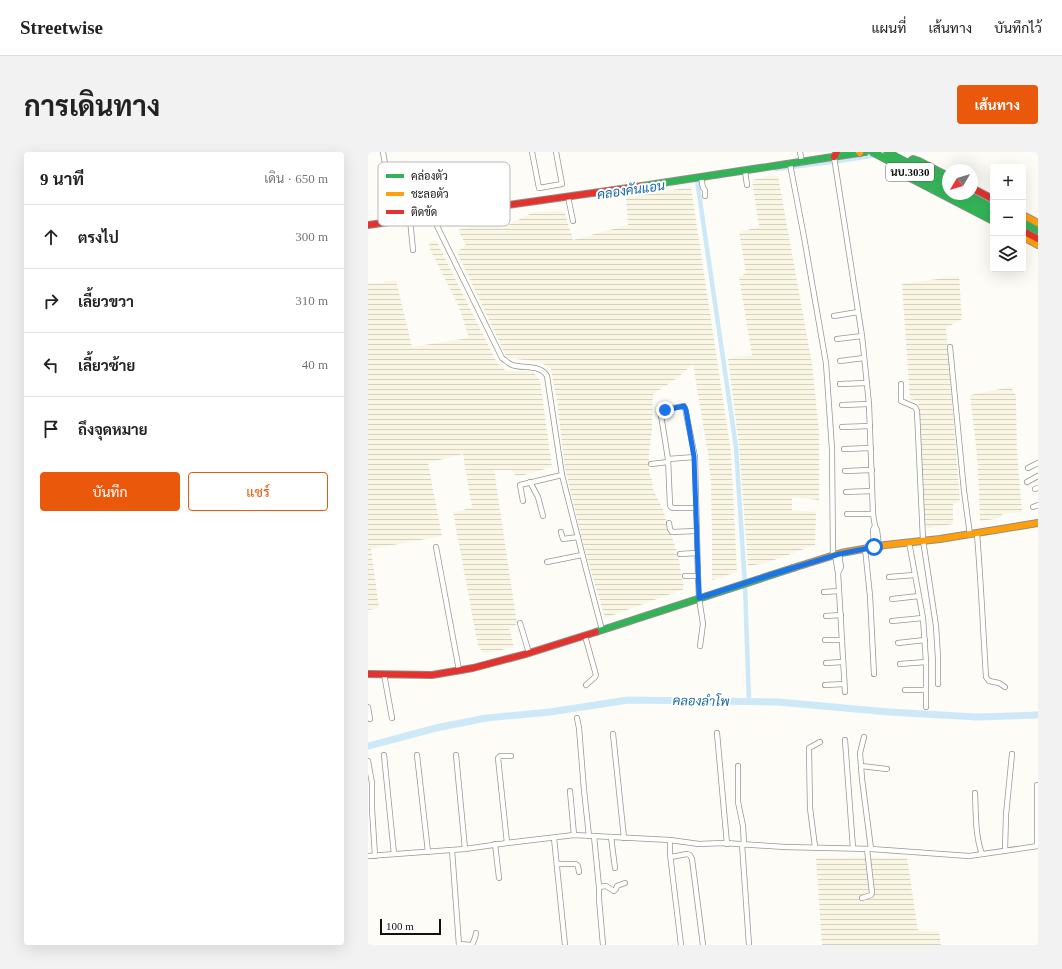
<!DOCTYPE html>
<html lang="th">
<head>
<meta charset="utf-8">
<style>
	body { margin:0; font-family:"Times New Roman",Sarabun,serif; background:#f2f2f2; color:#222 }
	.controls { position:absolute; right:12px; top:12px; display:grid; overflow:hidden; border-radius:4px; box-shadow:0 4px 16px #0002 }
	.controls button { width:36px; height:36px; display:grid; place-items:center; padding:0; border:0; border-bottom:1px solid #e0e0e0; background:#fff; color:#222; font:20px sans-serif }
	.compass { position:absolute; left:574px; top:12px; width:36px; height:36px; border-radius:50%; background:#fff; box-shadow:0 4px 16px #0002; rotate:232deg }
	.scale { position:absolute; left:12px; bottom:10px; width:61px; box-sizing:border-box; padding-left:4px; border:2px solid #111; border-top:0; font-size:11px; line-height:14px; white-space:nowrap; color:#111; -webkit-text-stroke:3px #fff; paint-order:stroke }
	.stop { position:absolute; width:12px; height:12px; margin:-9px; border:3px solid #1a73e8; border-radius:50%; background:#fff }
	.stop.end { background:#1a73e8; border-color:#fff; box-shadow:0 1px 4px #0008 }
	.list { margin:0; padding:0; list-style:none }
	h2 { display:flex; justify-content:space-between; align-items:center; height:52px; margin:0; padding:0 16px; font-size:17px }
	h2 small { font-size:13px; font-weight:400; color:#767676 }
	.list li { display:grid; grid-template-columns:26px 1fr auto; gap:12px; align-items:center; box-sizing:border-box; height:64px; padding:0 16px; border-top:1px solid #e0e0e0 }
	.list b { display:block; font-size:15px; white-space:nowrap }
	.list em { font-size:13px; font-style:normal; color:#767676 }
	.actions { display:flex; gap:8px; padding:12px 16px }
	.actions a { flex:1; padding:9px 0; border:1px solid #ea580c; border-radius:4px; text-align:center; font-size:14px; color:#ea580c }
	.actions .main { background:#ea580c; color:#fff }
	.icon { flex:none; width:22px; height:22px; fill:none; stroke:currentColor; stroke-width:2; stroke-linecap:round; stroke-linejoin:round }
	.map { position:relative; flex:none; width:670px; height:793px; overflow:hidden; border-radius:4px }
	header { display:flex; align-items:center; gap:24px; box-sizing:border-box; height:56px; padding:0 20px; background:#fff; border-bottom:1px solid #e0e0e0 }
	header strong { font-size:19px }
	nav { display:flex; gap:22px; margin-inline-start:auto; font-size:14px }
	.intro { display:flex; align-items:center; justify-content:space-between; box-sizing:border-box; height:96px; padding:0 24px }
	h1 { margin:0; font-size:28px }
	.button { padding:10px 18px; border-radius:4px; background:#ea580c; color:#fff; font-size:14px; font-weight:700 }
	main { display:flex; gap:24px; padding:0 24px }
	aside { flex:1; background:#fff; border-radius:4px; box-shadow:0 4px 16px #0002 }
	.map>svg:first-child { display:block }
</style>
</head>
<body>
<header>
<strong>Streetwise</strong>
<nav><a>แผนที่</a><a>เส้นทาง</a><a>บันทึกไว้</a></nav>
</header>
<div class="intro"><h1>การเดินทาง</h1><a class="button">เส้นทาง</a></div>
<main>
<aside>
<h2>9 นาที<small>เดิน · 650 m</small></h2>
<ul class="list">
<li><svg class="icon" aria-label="ahead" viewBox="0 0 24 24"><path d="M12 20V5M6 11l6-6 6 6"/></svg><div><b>ตรงไป</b></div><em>300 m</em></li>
<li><svg class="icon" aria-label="right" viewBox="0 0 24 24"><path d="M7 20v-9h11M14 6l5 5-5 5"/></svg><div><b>เลี้ยวขวา</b></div><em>310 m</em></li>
<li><svg class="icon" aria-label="left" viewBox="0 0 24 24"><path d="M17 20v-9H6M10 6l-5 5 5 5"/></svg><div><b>เลี้ยวซ้าย</b></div><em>40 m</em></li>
<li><svg class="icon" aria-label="arrive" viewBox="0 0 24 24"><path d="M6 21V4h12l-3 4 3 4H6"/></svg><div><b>ถึงจุดหมาย</b></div></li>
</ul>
<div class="actions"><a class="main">บันทึก</a><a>แชร์</a></div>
</aside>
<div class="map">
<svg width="670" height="793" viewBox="0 0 670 793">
	<defs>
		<pattern id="farmland-rules" width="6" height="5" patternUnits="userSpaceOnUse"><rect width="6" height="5" fill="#f9f7e4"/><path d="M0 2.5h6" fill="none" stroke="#d4d3c3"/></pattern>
	</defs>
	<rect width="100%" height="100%" fill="#fdfcf7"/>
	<!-- farmland -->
	<g fill="url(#farmland-rules)">
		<path d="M405,23l5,1 34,188 7,67v69l-27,-3v13l24,2 -1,33 -49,18 -18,3 -9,-120 -11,-88 24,-3 -13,-78 7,-4 -7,-41 20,-5 -7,-47z"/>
		<path d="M323,35l40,266 6,119 -25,8v-42l-1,-54 -3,-30 -15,-90 -17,15 -23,15 -1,35 -3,24v19l3,8 1,9 10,21 15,45 6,34 -79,29 -20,-67 -20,-83 -8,-67 -6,-32 -11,-7 -33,-4 -50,-106 9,-7 -8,-15 30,-9 14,7 32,-16 30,-2 9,30 55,-15 -2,-28z"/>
		<path d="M68,88l60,121 9,9 28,2 7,8 12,87 -35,10 -6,-7h-17l23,154 -8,4 5,19 -30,7 -6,-8 -25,-134 19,-4 -9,-54 -35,9 14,73 -71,13 8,59 -11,2v-326l28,-4 16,67 57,-9 -10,-31 -30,-60 1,-5z"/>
		<path d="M591,124l3,43 -16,9 14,174 -7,2v20l-30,5 -5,-128 -8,-2 -8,-115z"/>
		<path d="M643,235l5,9 1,55 5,61 -20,2 -1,4 -21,3 -1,-29 -2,-37 -7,-60z"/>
		<path d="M498,705l41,1 11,73h21l2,14h-119l-6,-87z"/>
	</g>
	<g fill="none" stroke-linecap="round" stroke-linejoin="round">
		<!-- canal -->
		<g stroke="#cde8f7" stroke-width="4.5">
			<path d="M408,17l63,-8 56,-9"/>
			<path d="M329,28l39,267 9,139 4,116"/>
		</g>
		<!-- river -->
		<path stroke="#cde8f7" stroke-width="7" d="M0,594l68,-18 50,-10 64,-6 78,-12 150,2 111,10 88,5 61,-2"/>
		<defs>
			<g id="street">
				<path d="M15,0l6,34 2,35"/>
				<path d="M164,0l7,36 23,-4 -6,-32"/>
				<path d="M432,0l2,10"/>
				<path d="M466,5l28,179 7,68 4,110 2,12"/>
				<path d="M422,12l14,73 22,126 6,86 1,107"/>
				<path d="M377,19l2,14"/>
				<path d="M66,23c14,19 18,15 8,39"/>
				<path d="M333,25l2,11 2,2v6"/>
				<path d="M200,45l5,24"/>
				<path d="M95,60l1,-9 -5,-21 2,-2 5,-3"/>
				<path d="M66,63l3,11 65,132c3,2 5,4 8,6 11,6 30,-1 37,12l15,99 24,94 16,61"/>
				<path d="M42,67l3,31"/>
				<path d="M466,164l24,-4"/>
				<path d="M469,187l25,-3"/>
				<path d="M582,195l14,144 6,44"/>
				<path d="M472,209l24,-3"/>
				<path d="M472,232l27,-1"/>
				<path d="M533,232v17l14,6 2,4 6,129 13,86 2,32v26"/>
				<path d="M474,253l27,-1"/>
				<path d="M474,275l28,-1"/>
				<path d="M476,297l27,-1"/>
				<path d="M300,307l27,-2"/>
				<path d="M283,312l17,-2"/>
				<path d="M660,316l10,-5"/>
				<path d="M477,319l27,-1"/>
				<path d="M162,330l8,15 5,19"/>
				<path d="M659,330l11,-6"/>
				<path d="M667,337l3,-1"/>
				<path d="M478,340l26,-1"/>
				<path d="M155,349l-3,-16 42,-10"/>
				<path d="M665,355l5,-2"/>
				<path d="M328,356h-23l-2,-1 -1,-2 -2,-46 -7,-44c4,-8 15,-7 23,-9l1,2 10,49 3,119 1,22 4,26 -3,22"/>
				<path d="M479,362h26"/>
				<path d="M301,371l1,6 2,3 24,-1"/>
				<path d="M193,380l2,7 15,-2"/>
				<path d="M609,382c4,48 6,95 9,143l3,4 10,2 6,4"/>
				<path d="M541,390l14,76 3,44v45"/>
				<path d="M68,395l23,123"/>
				<path d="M506,395l-1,-17 2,-4 2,4 2,16"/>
				<path d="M497,396l5,48 4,78"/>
				<path d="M312,402l17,-1"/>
				<path d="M467,403l3,18 3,-6 -2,-13"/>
				<path d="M179,410l35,-7"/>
				<path d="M470,421l7,119"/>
				<path d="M317,424h13"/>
				<path d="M521,425l26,-2"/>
				<path d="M456,440l15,-1"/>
				<path d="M524,447l27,-3"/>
				<path d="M458,464l15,-1"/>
				<path d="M524,469l31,-3"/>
				<path d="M152,471l9,30"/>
				<path d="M217,484l11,39 -1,2 -9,8"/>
				<path d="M457,488h17"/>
				<path d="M530,491l27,-3"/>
				<path d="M458,511l17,-1"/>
				<path d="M532,512l26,-2"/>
				<path d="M16,522l8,44"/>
				<path d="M457,533l19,-1"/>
				<path d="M537,538h21"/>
				<path d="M0,555l2,12"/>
				<path d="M209,566l2,10 5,62 5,46"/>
				<path d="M349,581l10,111"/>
				<path d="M245,582l11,104"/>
				<path d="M496,585l-4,16 2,26 9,70"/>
				<path d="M477,588l8,108"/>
				<path d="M16,603l10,99"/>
				<path d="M49,603l11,97"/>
				<path d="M88,603l9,94"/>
				<path d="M0,609l4,22v26l3,47"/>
				<path d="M370,614v36l5,24 1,19"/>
				<path d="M493,614l26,3"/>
				<path d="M669,633v61"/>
				<path d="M202,639l4,44"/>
				<path d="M607,641c1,20 0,42 7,61"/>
				<path d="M226,684l5,51v12l4,46"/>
				<path d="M243,685l4,31"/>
				<path d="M186,686l11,107"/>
				<path d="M302,688v14l11,91"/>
				<path d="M139,691l-9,-85 2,-2h11"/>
				<path d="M127,692l4,34"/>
				<path d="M374,692l7,101"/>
				<path d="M447,695l-5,-39 -1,-58v-2l11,-6"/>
				<path d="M84,698l7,95"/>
				<path d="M637,698l1,-35 6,-61"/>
				<path d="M0,704l97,-7 42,-6 67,-8 96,5 29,4 25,-1 61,4 86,2 98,7 69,-10"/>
				<path d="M303,705l16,-3 3,1 2,4 11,86"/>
				<path d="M189,712h19l2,2 1,6"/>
				<path d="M231,735l7,-1 8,5 2,-2 1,-3 8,-3"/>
				<path d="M494,746l9,-3 1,-2 -5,-44"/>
				<path d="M91,792l13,1"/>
				<path d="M104,793l3,-7 1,-5"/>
			</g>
			<g id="fast">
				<path d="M580,24l-29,-15 -6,-2c-9,6 -9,10 -3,19l83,43"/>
				<path d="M274,34l223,-34"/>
				<path d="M584,42l41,21"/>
				<path d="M599,42l26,14"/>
				<path d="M655,71l15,8"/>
				<path d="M228,480l197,-64"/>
			</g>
			<g id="slow">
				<path d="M491,0l1,1"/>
				<path d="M655,63l15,8"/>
				<path d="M655,85l15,8"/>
				<path d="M425,416l48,-15 44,-8 55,-6 98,-16"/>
			</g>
			<g id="jam">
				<path d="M466,5l3,-5"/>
				<path d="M604,36l21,11"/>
				<path d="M0,73l274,-39"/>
				<path d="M655,79l15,8"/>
				<path d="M0,522l64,1 41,-7 53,-14 70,-22"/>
			</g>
		</defs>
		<!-- street casing -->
		<use href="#street" stroke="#979795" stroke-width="6"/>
		<!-- fast casing -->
		<use href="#fast" stroke="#8e8d8b" stroke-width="8"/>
		<!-- slow casing -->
		<use href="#slow" stroke="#8e8d8b" stroke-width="8"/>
		<!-- jam casing -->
		<use href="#jam" stroke="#8e8d8b" stroke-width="8"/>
		<!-- street -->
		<use href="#street" stroke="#fffffe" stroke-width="4.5"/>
		<!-- fast -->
		<use href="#fast" stroke="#30b455" stroke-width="6"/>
		<!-- slow -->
		<use href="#slow" stroke="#ff9f0a" stroke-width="6"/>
		<!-- jam -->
		<use href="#jam" stroke="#e5322d" stroke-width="6"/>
		<defs>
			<g id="fast-bridge">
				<path d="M504,0l76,40"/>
				<path d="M519,0l61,32"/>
			</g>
		</defs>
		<!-- fast-bridge casing -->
		<use href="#fast-bridge" stroke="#858482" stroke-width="8" stroke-linecap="butt"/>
		<!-- fast-bridge -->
		<use href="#fast-bridge" stroke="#30b455" stroke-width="7"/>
	</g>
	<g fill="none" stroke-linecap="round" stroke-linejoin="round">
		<!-- route -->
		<path stroke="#1a73e8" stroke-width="5" d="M297,258l19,-4 2,4 8,47 5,141 71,-23 69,-21 35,-7"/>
	</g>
	<g text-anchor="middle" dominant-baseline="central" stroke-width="4" stroke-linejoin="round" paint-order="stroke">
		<!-- shield labels -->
		<rect fill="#fff" stroke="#585858" stroke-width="1" x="518" y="11" width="48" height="18" rx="3"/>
		<g font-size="11" font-weight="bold" fill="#111">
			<text x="542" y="20">นบ.3030</text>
		</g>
		<!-- water labels -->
		<g font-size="13" font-style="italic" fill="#1768a6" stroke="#fff">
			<text transform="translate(263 38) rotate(-8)">คลองคันแอน</text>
			<text transform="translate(333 549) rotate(1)">คลองลำโพ</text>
		</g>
	</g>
	<!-- legend -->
	<rect x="10" y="10" width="132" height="64" rx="6" fill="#fff" stroke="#b8b8b8" stroke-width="1"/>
	<rect x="18" y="22" width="18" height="4" fill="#30b455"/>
	<rect x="18" y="40" width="18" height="4" fill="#ff9f0a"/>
	<rect x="18" y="58" width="18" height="4" fill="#e5322d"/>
	<g font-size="11" fill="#111">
		<text x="43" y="28">คล่องตัว</text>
		<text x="43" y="46">ชะลอตัว</text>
		<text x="43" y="64">ติดขัด</text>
	</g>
</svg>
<div class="controls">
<button>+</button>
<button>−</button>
<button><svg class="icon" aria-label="layers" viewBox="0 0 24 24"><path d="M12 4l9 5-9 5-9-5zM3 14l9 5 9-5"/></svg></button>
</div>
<svg class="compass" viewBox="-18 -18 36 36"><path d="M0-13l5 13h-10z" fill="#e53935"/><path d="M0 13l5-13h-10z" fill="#767676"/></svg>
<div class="scale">100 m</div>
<div class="stop" style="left:506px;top:395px"></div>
<div class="stop end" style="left:297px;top:258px"></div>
</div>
</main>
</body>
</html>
